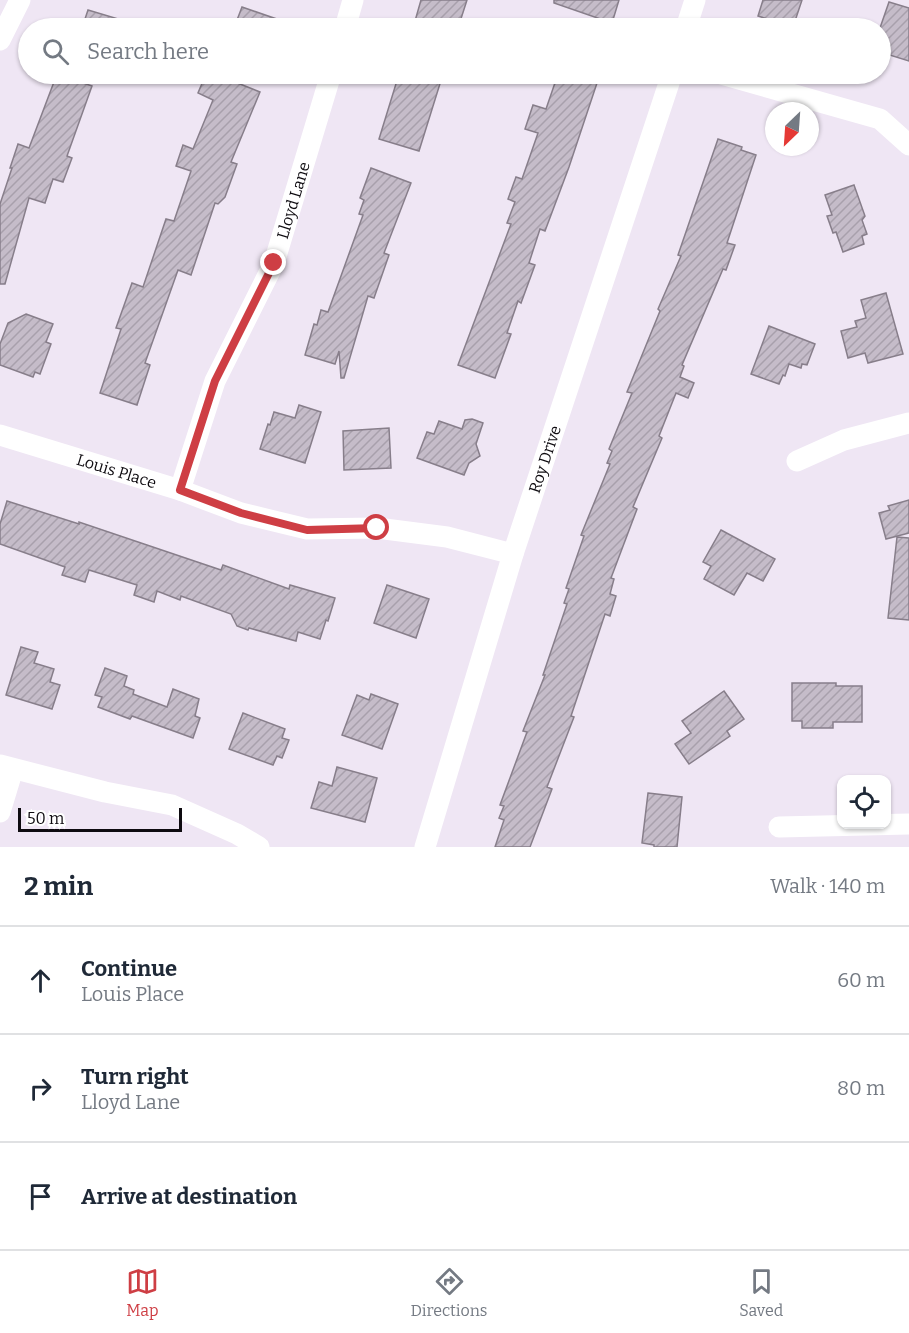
<!DOCTYPE html>
<html lang="en">
<head>
<meta charset="utf-8">
<style>
	body { margin:0; font-family:Bitter,serif; background:#f6f6f7; color:#1f2937 }
	.controls { position:absolute; right:18px; bottom:18px; display:grid; overflow:hidden; border-radius:12px; box-shadow:0 2px 4px #0004 }
	.controls button { width:54px; height:54px; display:grid; place-items:center; padding:0; border:0; border-bottom:2px solid #e0e1e3; background:#fff; color:#1f2937; font:30px sans-serif }
	.compass { position:absolute; left:765px; top:102px; width:54px; height:54px; border-radius:50%; background:#fff; box-shadow:0 2px 4px #0004; rotate:205deg }
	.scale { position:absolute; left:18px; bottom:15px; width:164px; box-sizing:border-box; padding-left:6px; border:3px solid #0e0b10; border-top:0; font-size:16px; line-height:21px; white-space:nowrap; color:#0e0b10; -webkit-text-stroke:4px #fff; paint-order:stroke }
	.stop { position:absolute; width:18px; height:18px; margin:-14px; border:4px solid #ce3e44; border-radius:50%; background:#fff }
	.stop.end { background:#ce3e44; border-color:#fff; box-shadow:0 2px 6px #0008 }
	.list { margin:0; padding:0; list-style:none }
	h2 { display:flex; justify-content:space-between; align-items:center; height:78px; margin:0; padding:0 24px; font-size:26px }
	h2 small { font-size:20px; font-weight:400; color:#747a83 }
	.list li { display:grid; grid-template-columns:39px 1fr auto; gap:18px; align-items:center; box-sizing:border-box; height:108px; padding:0 24px; border-top:2px solid #e0e1e3 }
	.list b { display:block; font-size:22px; white-space:nowrap }
	.list p { margin:0; font-size:20px; white-space:nowrap; color:#747a83 }
	.list em { font-size:20px; font-style:normal; color:#747a83 }
	.icon { flex:none; width:33px; height:33px; fill:none; stroke:currentColor; stroke-width:2; stroke-linecap:round; stroke-linejoin:round }
	.map { position:relative; flex:none; width:909px; height:847px; overflow:hidden }
	.search { position:absolute; background:#fff; box-shadow:0 2px 4px #0004; left:18px; right:18px; top:18px; height:66px; display:flex; align-items:center; gap:15px; box-sizing:border-box; padding:0 21px; border-radius:33px; color:#747a83; font-size:22px }
	.sheet { height:402px; background:#fff }
	nav { display:flex; justify-content:space-around; align-items:center; box-sizing:border-box; height:84px; border-top:2px solid #e0e1e3; background:#fff; font-size:16px; color:#747a83 }
	nav a { display:grid; justify-items:center; gap:3px }
	nav .on { color:#ce3e44 }
	.map>svg:first-child { display:block }
</style>
</head>
<body>
<div class="map">
<svg width="909" height="847" viewBox="0 0 909 847">
	<defs>
		<pattern id="building-hatch" width="6" height="6" patternUnits="userSpaceOnUse" patternTransform="scale(1.5)"><rect width="6" height="6" fill="#c5bcc9"/><path d="M-1 1l2-2M0 6l6-6M5 7l2-2" fill="none" stroke="#a8a0ac"/></pattern>
	</defs>
	<rect width="100%" height="100%" fill="#efe6f4"/>
	<!-- building -->
	<g fill="url(#building-hatch)" stroke="#877e8a" stroke-width="1.5">
		<path d="M421,0h46l-9,28h-45z"/>
		<path d="M554,0h65l-7,23 -58,-20z"/>
		<path d="M763,0h39l-9,27 -35,-11z"/>
		<path d="M889,2l20,6v53l-29,-9v-24z"/>
		<path d="M242,7l55,19 -1,2h-62z"/>
		<path d="M88,10l47,14v4h-53z"/>
		<path d="M57,74l35,12 -25,70 5,2 -9,24 -10,-3 -8,24 -16,-5 -24,86h-5v-80l12,-36h-2l8,-24 11,4z"/>
		<path d="M206,74h9l45,18 -29,70 6,2 -12,33 -7,7 -3,-1 -24,72 -13,-5 -33,93 5,2 -13,40 -37,-12 21,-64 -5,-1 16,-45 11,4 23,-68 8,2 17,-50 -15,-5 7,-21 10,4 20,-49 -15,-7z"/>
		<path d="M399,74h44l-24,77 -40,-12z"/>
		<path d="M558,74h42l-31,93 -24,64 -5,-2 -11,34 6,2 -14,38 -3,-2 -11,32 4,1 -16,44 -37,-13 53,-141 -4,-1 8,-21 -7,-3 8,-22 6,2 16,-46 -13,-4 8,-24 13,4z"/>
		<path d="M718,139l24,8 -1,3 15,5 -29,88 8,2 -9,25 -3,-1 -41,96 2,1 -4,11 14,6 -6,15 -12,-5 -17,43 3,2 -29,69 4,2 -26,69 3,1 -4,15 6,2 -6,20 -5,-2 -34,102 3,1 -27,70 5,2 -22,58h-35l9,-27 -5,-2 5,-12 -4,-1 27,-73 -4,-1 22,-56h-2l24,-71 -3,-1 5,-14 -3,-1 18,-52 -3,-1 29,-71 -3,-1 5,-12 -3,-2 23,-56 -5,-1 33,-81 -2,-2 23,-53 -3,-1z"/>
		<path d="M371,168l40,15 -27,70 5,2 -15,43 -6,-2 -24,82h-3l-2,-27 -4,13 -30,-9 9,-31 3,1 4,-15 7,2 35,-97 -4,-1 5,-14 -4,-2z"/>
		<path d="M854,185l11,31 -3,4 5,14 -5,2 2,8 -21,8 -7,-20 -3,1 -6,-17 5,-1 -7,-20z"/>
		<path d="M886,293l17,61 -35,9 -3,-10 -17,5 -7,-27 16,-4 -2,-6 11,-3 -5,-18z"/>
		<path d="M26,314l27,10 -7,18 5,2 -11,30 -5,-2 -2,5 -33,-12v-21l8,-21z"/>
		<path d="M769,326l46,18 -8,21 -5,-1 -1,4 -12,-4 -4,12 -2,-1 -4,9 -28,-10z"/>
		<path d="M299,405l22,7 -16,51 -45,-14 8,-25 2,1 4,-13 21,6z"/>
		<path d="M472,419l11,4 -7,21 4,12 -11,7 -5,12 -47,-17 10,-26 7,2 5,-13 23,8 3,-9z"/>
		<path d="M389,428l2,40 -47,2 -1,-39z"/>
		<path d="M909,500v33l-23,6 -7,-26 11,-3 -2,-4z"/>
		<path d="M7,501l72,23v-2l142,48 2,-5 66,24 1,-4 45,13 -7,23 -2,-1 -6,19 -22,-7 -2,9 -47,-13 -1,2 -11,-4 -6,-12 -50,-18 -1,4 -23,-9 -3,11 -20,-7 3,-10 -48,-15 -4,12 -23,-7 3,-8 -65,-23v-20z"/>
		<path d="M721,530l54,29 -12,22 -16,-8 -13,22 -30,-16 7,-13 -8,-4z"/>
		<path d="M897,537l12,1v82l-21,-2z"/>
		<path d="M387,585l42,14 -13,39 -42,-15z"/>
		<path d="M21,647l17,5 -4,11 20,6 -4,13 10,3 -8,24 -46,-14z"/>
		<path d="M105,668l22,8 -3,10 10,4 -1,4 34,13 6,-18 26,10 -4,17 5,2 -7,20 -61,-22 -2,3 -32,-12 4,-10 -7,-2z"/>
		<path d="M792,683h44v3h26v36h-29v6h-31v-7h-10z"/>
		<path d="M724,691l20,28 -17,12 3,5 -41,28 -14,-20 16,-11 -9,-12z"/>
		<path d="M371,694l27,10 -16,45 -40,-14 15,-40 12,5z"/>
		<path d="M243,713l42,16 -3,9 7,2 -7,18 -5,-2 -4,9 -44,-16z"/>
		<path d="M337,767l40,11 -12,44 -54,-14 8,-26 13,4z"/>
		<path d="M648,793l34,4 -5,50h-23v-2l-12,-2z"/>
	</g>
	<g fill="none" stroke-linecap="round" stroke-linejoin="round">
		<!-- street -->
		<g stroke="#fff" stroke-width="21">
			<path d="M345,28l8,-28"/>
			<path d="M686,28l9,-28"/>
			<path d="M0,40l20,-40"/>
			<path d="M721,74l159,45 29,26"/>
			<path id="s1" d="M0,435l180,55 61,23 66,16 70,-1 70,9 66,17"/>
			<path d="M797,461l47,-21 65,-17"/>
			<path id="s2" d="M180,490l35,-109 59,-118 57,-189"/>
			<path d="M0,765l105,27 67,13 65,29 22,13"/>
			<path d="M0,812l13,-43"/>
			<path d="M779,827l130,-3"/>
			<path id="s3" d="M425,847l88,-293 159,-480"/>
		</g>
	</g>
	<g fill="none" stroke-linecap="round" stroke-linejoin="round">
		<!-- route -->
		<path stroke="#ce3e44" stroke-width="8" d="M274,263l-59,118 -35,109 61,23 66,17 70,-2"/>
	</g>
	<g text-anchor="middle" dominant-baseline="central" stroke-width="6" stroke-linejoin="round" paint-order="stroke">
		<!-- street labels -->
		<g font-size="16" fill="#0e0b10" stroke="#fff">
			<text stroke="none"><textPath href="#s2" startOffset="312">Lloyd Lane</textPath></text>
			<text stroke="none"><textPath href="#s3" startOffset="406">Roy Drive</textPath></text>
			<text stroke="none"><textPath href="#s1" startOffset="122">Louis Place</textPath></text>
		</g>
	</g>
</svg>
<div class="controls">
<button><svg class="icon" aria-label="locate" viewBox="0 0 24 24"><circle cx="12" cy="12" r="6"/><path d="M12 2v4M12 18v4M2 12h4M18 12h4"/></svg></button>
</div>
<svg class="compass" viewBox="-18 -18 36 36"><path d="M0-13l5 13h-10z" fill="#e53935"/><path d="M0 13l5-13h-10z" fill="#747a83"/></svg>
<div class="scale">50 m</div>
<div class="stop" style="left:377px;top:528px"></div>
<div class="stop end" style="left:274px;top:263px"></div>
<div class="search"><svg class="icon" aria-label="search" viewBox="0 0 24 24"><circle cx="10" cy="10" r="6"/><path d="M15 15l6 6"/></svg>Search here</div>
</div>
<section class="sheet">
<h2>2 min<small>Walk · 140 m</small></h2>
<ul class="list">
<li><svg class="icon" aria-label="ahead" viewBox="0 0 24 24"><path d="M12 20V5M6 11l6-6 6 6"/></svg><div><b>Continue</b><p>Louis Place</p></div><em>60 m</em></li>
<li><svg class="icon" aria-label="right" viewBox="0 0 24 24"><path d="M7 20v-9h11M14 6l5 5-5 5"/></svg><div><b>Turn right</b><p>Lloyd Lane</p></div><em>80 m</em></li>
<li><svg class="icon" aria-label="arrive" viewBox="0 0 24 24"><path d="M6 21V4h12l-3 4 3 4H6"/></svg><div><b>Arrive at destination</b></div></li>
</ul>
</section>
<nav>
<a class="on"><svg class="icon" aria-label="map" viewBox="0 0 24 24"><path d="M3 6l6-2 6 2 6-2v14l-6 2-6-2-6 2zM9 4v14M15 6v14"/></svg>Map</a>
<a><svg class="icon" aria-label="directions" viewBox="0 0 24 24"><path d="M12 3l9 9-9 9-9-9zM9 14v-3h6M13 9l2 2-2 2"/></svg>Directions</a>
<a><svg class="icon" aria-label="saved" viewBox="0 0 24 24"><path d="M7 4h10v16l-5-4-5 4z"/></svg>Saved</a>
</nav>
</body>
</html>
